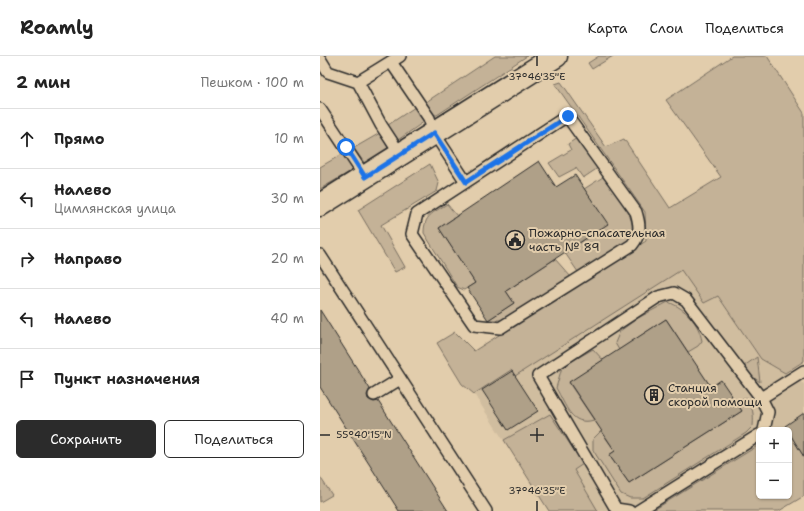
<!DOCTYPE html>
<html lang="ru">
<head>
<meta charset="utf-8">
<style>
	body { margin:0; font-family:"Shantell Sans",sans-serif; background:#f6f6f6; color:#222 }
	.controls { position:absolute; right:12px; bottom:12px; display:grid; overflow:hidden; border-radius:6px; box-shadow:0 1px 3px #0004 }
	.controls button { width:36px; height:36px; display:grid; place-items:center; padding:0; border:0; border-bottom:1px solid #e0e0e0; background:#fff; color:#222; font:20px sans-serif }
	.stop { position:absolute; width:12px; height:12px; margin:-9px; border:3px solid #1a73e8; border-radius:50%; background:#fff }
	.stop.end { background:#1a73e8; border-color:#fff; box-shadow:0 1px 4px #0008 }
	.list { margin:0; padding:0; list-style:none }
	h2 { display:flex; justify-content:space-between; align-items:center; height:52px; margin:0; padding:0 16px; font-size:17px }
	h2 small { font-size:13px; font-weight:400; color:#767676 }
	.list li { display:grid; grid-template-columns:26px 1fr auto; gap:12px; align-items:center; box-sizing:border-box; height:60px; padding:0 16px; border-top:1px solid #e0e0e0 }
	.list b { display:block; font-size:15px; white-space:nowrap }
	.list p { margin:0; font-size:13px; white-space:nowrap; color:#767676 }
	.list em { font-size:13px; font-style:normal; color:#767676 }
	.actions { display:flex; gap:8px; padding:12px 16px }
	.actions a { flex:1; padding:9px 0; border:1px solid #2b2b2b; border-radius:6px; text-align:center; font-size:14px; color:#2b2b2b }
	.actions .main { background:#2b2b2b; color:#fff }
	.icon { flex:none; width:22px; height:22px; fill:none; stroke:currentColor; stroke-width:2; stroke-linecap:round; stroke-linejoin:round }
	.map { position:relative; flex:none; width:484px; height:455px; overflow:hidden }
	header { display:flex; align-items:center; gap:24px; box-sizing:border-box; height:56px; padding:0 20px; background:#fff; border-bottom:1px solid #e0e0e0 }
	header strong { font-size:19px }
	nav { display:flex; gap:22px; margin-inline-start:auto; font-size:14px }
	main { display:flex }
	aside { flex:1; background:#fff }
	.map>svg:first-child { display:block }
</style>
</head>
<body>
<header>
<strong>Roamly</strong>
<nav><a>Карта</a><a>Слои</a><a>Поделиться</a></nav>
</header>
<main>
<aside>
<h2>2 мин<small>Пешком · 100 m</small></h2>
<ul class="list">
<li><svg class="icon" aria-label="ahead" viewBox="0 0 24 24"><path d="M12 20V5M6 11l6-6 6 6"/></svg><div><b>Прямо</b></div><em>10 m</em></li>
<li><svg class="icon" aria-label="left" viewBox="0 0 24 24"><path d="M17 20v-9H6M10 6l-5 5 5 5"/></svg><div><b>Налево</b><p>Цимлянская улица</p></div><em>30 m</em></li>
<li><svg class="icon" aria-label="right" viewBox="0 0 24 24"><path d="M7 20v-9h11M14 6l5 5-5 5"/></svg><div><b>Направо</b></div><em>20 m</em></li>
<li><svg class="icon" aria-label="left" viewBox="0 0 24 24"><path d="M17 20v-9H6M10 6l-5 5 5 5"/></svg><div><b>Налево</b></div><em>40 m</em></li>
<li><svg class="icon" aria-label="arrive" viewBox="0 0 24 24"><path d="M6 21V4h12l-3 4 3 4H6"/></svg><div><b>Пункт назначения</b></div></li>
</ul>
<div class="actions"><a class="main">Сохранить</a><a>Поделиться</a></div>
</aside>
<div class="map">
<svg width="484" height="455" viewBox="0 0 484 455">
	<rect width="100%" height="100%" fill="#e2cdac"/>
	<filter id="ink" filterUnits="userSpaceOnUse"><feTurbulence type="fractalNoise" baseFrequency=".025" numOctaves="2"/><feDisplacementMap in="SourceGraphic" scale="8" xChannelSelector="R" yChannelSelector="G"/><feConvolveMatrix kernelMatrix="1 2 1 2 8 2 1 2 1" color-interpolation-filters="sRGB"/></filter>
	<g filter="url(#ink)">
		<!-- built -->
		<path fill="#d0bd9f" d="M371,199l70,104 43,25v71l-15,-25h-30v31l-80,50h-130l-75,-117z"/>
		<!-- green -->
		<g fill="#c4b297" stroke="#786e61">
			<path d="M175,0h32l-90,59h-4l-10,-11z"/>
			<path d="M279,0h14l-21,13 -4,-6z"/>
			<path d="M412,0h35l37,57v248l-19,12 -24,-14 -43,-63 -14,7 -23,-33 -166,106 -4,-6 -37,24 -12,-10 -25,-41 18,-11 19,19 172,-110 -1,-29 -90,-128 6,-2 45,65 18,-8 46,69 51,-31 -55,-77z"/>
			<path d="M95,51l10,14 -27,19 -10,-15z"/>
			<path d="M60,77l9,17 -24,14 -11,-16z"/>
			<path d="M257,82l21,30 -15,10 -7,-10 -17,9 -10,-14 22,-13 -3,-6z"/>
			<path d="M24,97l9,17 -33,19v-22z"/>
			<path d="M110,108l9,19 -2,8 -56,34 24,42 -10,5 -37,-62z"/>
			<path d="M283,121c12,17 40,44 25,64l-50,31 -13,-19 42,-29 -23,-35z"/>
			<path d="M127,148l10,12 -18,12 36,55 -11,7 -7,-3 -33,-54c0,-18 9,-20 23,-29z"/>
			<path d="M235,203l16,18 -70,43h-13l26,-17 -8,-12z"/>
			<path d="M348,246c17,6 31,21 34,39l-4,5 -10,6 -22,-33 -47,31 -4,-7 5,-12 18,-13z"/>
			<path d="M273,293l10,11 -34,23 25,37c-23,7 -28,-15 -38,-32l6,-21z"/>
			<path d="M437,301l3,25 -10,-7 -6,-9z"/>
			<path d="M426,341c7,10 8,17 7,29l-7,7 -103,65h-13l-9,-4 -28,-44v-11l8,-8 14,20 -6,4 20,28 113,-72 -5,-7z"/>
			<path d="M230,358l33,50 -9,6 24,41h-49l-45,-71z"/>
			<path d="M469,376l15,25v39l-25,15h-127l107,-66v51h30z"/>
			<path d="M0,421l12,18 -12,7z"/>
		</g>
		<!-- building -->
		<g fill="#afa088" stroke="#2b2b2b">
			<path d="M219,105l17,26 19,-12 33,49 -102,67 8,12 -26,17 -21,-32 8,-5 -36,-55z"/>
			<path d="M0,254l50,79 -3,6 1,4 6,3 4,-1 70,110h-49l-79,-124z"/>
			<path d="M346,263l45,68 10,-7 21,31 -113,72 -20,-28 6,-4 -46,-69z"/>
			<path d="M192,315l26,40 -30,19 -26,-40z"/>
			<path d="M484,357v44l-19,-31z"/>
		</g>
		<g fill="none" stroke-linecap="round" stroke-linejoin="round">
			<defs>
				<g id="service">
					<path d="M0,3l8,13 30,10 23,43 19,29"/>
					<path d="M71,6l38,56 5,15 32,49 -49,32 -5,20 62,91 26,3 132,-83c9,-11 8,-20 4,-33l-69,-96 -101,66"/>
					<path d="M38,26l42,-26"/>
					<path d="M0,53l45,68"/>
					<path d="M0,199l166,256"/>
					<path d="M54,339l26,-16"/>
					<path d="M441,342l43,-27"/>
					<path d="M309,455l-13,-2 -78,-133 120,-79 16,-4 12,7 75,98 7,14 -4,18"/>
					<path d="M318,455l121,-76"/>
				</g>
				<path id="minor" d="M0,149l236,-149"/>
			</defs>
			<!-- service casing -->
			<use href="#service" stroke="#2b2b2b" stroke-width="14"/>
			<!-- minor casing -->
			<use href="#minor" stroke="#2b2b2b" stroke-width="25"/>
			<!-- service -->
			<use href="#service" stroke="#e2cdac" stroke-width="11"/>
			<!-- minor -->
			<use href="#minor" stroke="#e2cdac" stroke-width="22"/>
		</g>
	</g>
	<g fill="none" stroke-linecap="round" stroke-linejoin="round" filter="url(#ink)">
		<!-- route -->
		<path stroke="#1a73e8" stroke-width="5" d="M26,91l19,30 69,-44 32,49 102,-66"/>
	</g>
	<!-- ticks -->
	<path fill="none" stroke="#2b2b2b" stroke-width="1.5" d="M217,0v10M217,372v14M0,379h10M210,379h14M217,445v10"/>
	<!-- icons -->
	<defs>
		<symbol id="civic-ring" viewBox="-11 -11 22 22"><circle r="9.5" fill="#e2cdac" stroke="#2b2b2b" stroke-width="1.5"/><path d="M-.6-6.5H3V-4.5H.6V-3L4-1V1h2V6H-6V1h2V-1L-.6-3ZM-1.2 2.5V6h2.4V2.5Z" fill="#2b2b2b"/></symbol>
		<symbol id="building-ring" viewBox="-11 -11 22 22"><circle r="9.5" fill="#e2cdac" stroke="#2b2b2b" stroke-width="1.5"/><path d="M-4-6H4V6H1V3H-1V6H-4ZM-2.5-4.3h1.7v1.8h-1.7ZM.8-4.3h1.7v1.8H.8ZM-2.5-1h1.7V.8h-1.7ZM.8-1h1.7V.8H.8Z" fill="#2b2b2b"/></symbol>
	</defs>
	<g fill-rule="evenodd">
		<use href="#civic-ring" x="184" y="173" width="22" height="22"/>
		<use href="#building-ring" x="323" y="328" width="22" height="22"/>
	</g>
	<g text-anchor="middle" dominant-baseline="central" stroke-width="4" stroke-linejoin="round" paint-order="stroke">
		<!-- poi labels -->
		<g font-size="12" fill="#2b2b2b" stroke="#e2cdac" text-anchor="start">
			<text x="209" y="177">Пожарно-спасательная<tspan x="209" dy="14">часть № 89</tspan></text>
			<text x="348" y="332">Станция<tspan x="348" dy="14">скорой помощи</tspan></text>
		</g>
	</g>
	<g font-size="10" text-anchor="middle" fill="#2b2b2b" stroke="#e2cdac" stroke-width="4" stroke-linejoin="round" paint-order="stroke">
		<text x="217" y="24">37°46'35"E</text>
		<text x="44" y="382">55°40'15"N</text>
		<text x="217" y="438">37°46'35"E</text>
	</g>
</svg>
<div class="controls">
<button>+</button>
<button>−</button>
</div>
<div class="stop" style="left:26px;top:91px"></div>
<div class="stop end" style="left:248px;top:60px"></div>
</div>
</main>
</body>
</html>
